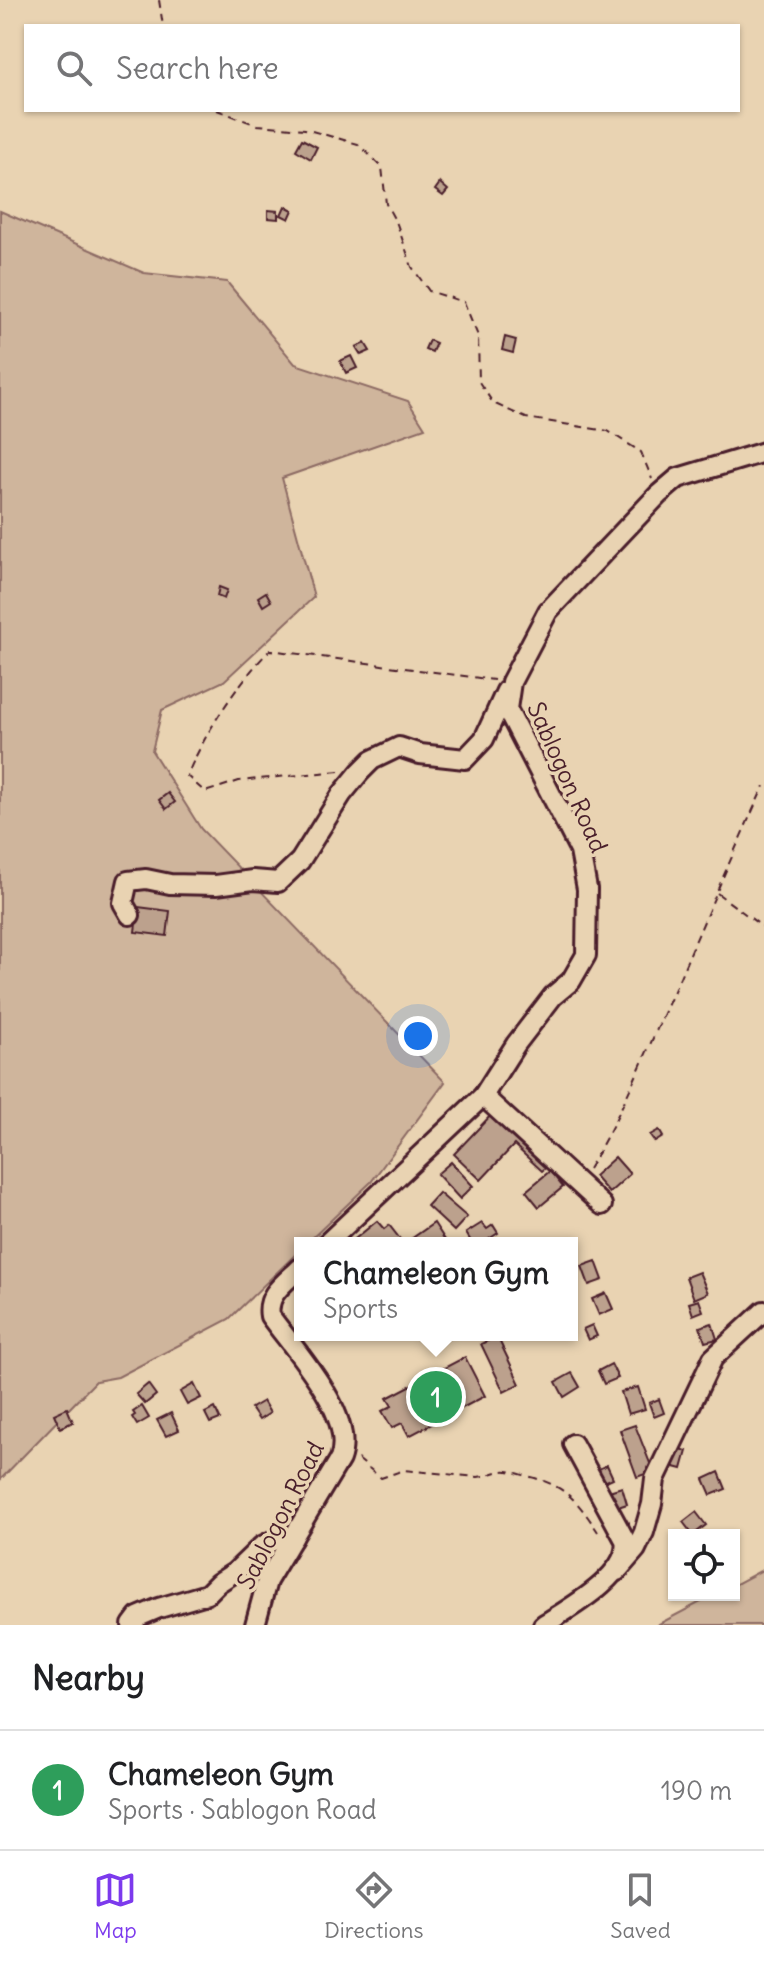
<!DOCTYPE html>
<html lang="en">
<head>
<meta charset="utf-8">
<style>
	body { margin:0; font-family:Delius,sans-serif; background:#f6f6f6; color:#202124 }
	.controls { position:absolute; right:24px; bottom:24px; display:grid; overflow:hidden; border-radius:0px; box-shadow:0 2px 6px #0004 }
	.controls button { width:72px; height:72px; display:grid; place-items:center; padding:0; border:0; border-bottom:2px solid #e0e0e0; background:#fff; color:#202124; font:40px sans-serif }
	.you { position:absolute; left:418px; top:1036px; width:28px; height:28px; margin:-20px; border:6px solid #fff; border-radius:50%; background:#1a73e8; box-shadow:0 0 0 12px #1a73e833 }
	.badge { display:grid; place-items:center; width:52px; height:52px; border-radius:50%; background:#7c3aed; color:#fff; font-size:26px; font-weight:700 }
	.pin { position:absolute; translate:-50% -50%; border:4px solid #fff; box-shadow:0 2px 8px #0006 }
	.popup { position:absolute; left:294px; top:1237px; width:284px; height:104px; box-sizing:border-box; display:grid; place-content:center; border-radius:0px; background:#fff; filter:drop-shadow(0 2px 6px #0005); font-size:26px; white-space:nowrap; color:#757577 }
	.popup b { font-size:30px; color:#202124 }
	.popup::after { content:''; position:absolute; left:50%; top:100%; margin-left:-16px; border:16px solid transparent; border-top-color:#fff }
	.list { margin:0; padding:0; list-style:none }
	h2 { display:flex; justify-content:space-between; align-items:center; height:104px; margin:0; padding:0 32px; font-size:34px }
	h2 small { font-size:26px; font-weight:400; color:#757577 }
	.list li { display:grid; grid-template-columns:52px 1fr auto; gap:24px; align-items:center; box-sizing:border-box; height:120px; padding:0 32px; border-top:2px solid #e0e0e0 }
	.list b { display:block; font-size:30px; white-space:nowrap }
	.list p { margin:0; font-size:26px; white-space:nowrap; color:#757577 }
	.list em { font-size:26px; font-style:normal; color:#757577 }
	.icon { flex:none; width:44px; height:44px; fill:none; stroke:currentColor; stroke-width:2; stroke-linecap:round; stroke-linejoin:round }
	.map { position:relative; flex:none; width:764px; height:1625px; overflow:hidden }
	.search { position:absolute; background:#fff; box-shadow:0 2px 6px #0004; left:24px; right:24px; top:24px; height:88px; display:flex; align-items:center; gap:20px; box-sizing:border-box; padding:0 28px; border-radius:0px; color:#757577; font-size:30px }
	.sheet { height:224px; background:#fff }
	nav { display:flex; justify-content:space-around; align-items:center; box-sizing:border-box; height:112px; border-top:2px solid #e0e0e0; background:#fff; font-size:22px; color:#757577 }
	nav a { display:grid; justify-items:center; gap:4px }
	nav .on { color:#7c3aed }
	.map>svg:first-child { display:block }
</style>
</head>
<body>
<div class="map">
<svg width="764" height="1625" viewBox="0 0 764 1625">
	<rect width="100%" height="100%" fill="#e9d3b2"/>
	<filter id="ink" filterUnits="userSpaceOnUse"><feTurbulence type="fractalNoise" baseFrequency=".0125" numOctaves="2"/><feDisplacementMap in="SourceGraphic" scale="16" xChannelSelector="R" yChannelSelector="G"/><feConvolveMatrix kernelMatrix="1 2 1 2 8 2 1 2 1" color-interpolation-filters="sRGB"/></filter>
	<g filter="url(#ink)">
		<!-- green -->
		<g fill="#cfb59c" stroke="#8c6a64" stroke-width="2">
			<path d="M0,211l144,62 83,9 68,82 113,37 17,27 -143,50 32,119 -90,84 -62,29 -10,41 49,78 244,253 -74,100 -64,61h-7v7l-71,69 -111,58 -22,4 -96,99z"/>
			<path d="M764,1569v56h-107l57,-30h20v-10z"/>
		</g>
		<!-- building -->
		<g fill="#bca18d" stroke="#4a1f2b" stroke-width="2">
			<path d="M302,139l15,8 -6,12 -15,-9z"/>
			<path d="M440,183l8,7 -5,6 -8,-6z"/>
			<path d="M285,206l8,4 -4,9 -8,-4z"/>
			<path d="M268,210l10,1v8l-10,-1z"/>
			<path d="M505,337l11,3 -3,13 -11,-3z"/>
			<path d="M429,340l7,3 -4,9 -7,-3z"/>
			<path d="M365,343l5,8 -9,4 -5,-8z"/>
			<path d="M351,356l6,12 -11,5 -6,-12z"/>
			<path d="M219,587l8,3 -3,9 -7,-3z"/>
			<path d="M266,592l5,9 -8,5 -5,-9z"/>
			<path d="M168,793l7,9 -9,7 -7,-9z"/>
			<path d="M138,907l32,4 -3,25 -32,-4z"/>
			<path d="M494,1112l56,52 -8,7 -28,-26 -33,35 -27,-26z"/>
			<path d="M659,1130l4,7 -8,5 -5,-7z"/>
			<path d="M615,1157l15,17 -21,19 -15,-17z"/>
			<path d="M451,1162l22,24 -13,13 -23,-25z"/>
			<path d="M550,1171l13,16 -24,20 -13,-16z"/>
			<path d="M439,1193l28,24 -13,14 -27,-25z"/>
			<path d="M377,1221l7,8 5,-4 14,18h-53z"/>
			<path d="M434,1223l13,20h-33l-3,-4z"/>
			<path d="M482,1223l5,6 6,-4 5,8 -15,10h-11l-6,-10z"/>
			<path d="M596,1261l7,19 -14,5 -7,-19z"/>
			<path d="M699,1272l9,21 -14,6 -8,-22z"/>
			<path d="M606,1293l7,16 -14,6 -7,-16z"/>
			<path d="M699,1300l4,11 -10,4 -4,-12z"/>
			<path d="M712,1323l5,16 -12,3 -5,-15z"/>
			<path d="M592,1325l5,11 -9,4 -5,-11z"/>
			<path d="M497,1336l23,48 -16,8 -23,-48z"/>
			<path d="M465,1357l20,39 -76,40 -7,-13 -10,5 -10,-17 10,-5 -5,-8z"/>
			<path d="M611,1364l7,14 -14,6 -6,-13z"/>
			<path d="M572,1373l8,14 -16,10 -8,-15z"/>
			<path d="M148,1384l8,11 -11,9 -9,-10z"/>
			<path d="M194,1384l7,14 -14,7 -7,-13z"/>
			<path d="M638,1387l7,22 -17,5 -7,-22z"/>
			<path d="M659,1399l5,14 -10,4 -5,-14z"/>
			<path d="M263,1401l7,12 -11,7 -8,-12z"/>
			<path d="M142,1406l7,12 -12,7 -5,-8 3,-2 -2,-3z"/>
			<path d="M67,1408l6,14 -13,6 -6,-14z"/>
			<path d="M215,1408l5,11 -10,4 -5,-10z"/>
			<path d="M171,1413l8,17 -13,6 -9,-16z"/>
			<path d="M635,1425l18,46 -16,6 -17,-47z"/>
			<path d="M673,1447l14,4 -5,18 -15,-4z"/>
			<path d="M607,1465l6,13 -11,5 -6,-13z"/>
			<path d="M719,1472l7,17 -15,6 -7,-16z"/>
			<path d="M622,1487l5,17 -12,4 -6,-17z"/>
			<path d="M696,1512l10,13 -13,10 -10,-13z"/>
		</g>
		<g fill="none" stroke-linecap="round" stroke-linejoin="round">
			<defs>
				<g id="minor">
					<path d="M130,915l-7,-12 5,-22 18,-2 24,5 46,1 37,-5 25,2 22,-21 42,-67 18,-22 12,-12 27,-13 21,7 45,5 19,-20 22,-48"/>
					<path d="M483,1096l119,109"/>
					<path d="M327,1243l156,-147 33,-52 37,-48 18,-15 15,-26 1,-66 -7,-38 -73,-142 4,-27 37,-71 110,-116 20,-17 86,-26"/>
					<path d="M617,1571l19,-22 8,-17 8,-28 3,-25 58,-121 51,-47"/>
					<path d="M132,1625l6,-8 21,-9 48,-14 11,-11 17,-11 27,-26 14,-7 17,-1"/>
					<path d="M255,1625l12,-44 73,-122c16,-44 -45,-108 -70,-143 -4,-22 15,-33 30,-48"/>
					<path d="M543,1625c25,-16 89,-51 82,-85l-52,-96"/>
				</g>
			</defs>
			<!-- minor casing -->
			<use href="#minor" stroke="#4a1f2b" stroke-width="24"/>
			<!-- path -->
			<g stroke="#4a1f2b" stroke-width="2" stroke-dasharray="8 6" stroke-linecap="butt">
				<path d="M159,0l4,26"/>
				<path d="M217,110l40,15 48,4 53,15 24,23 4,37 11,20 15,43 17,24 35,11 14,34 1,46 14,21 33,15 82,13 33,21 11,27"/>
				<path d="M339,771l-100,10 -34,11 -18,-16c17,-42 51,-94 83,-126l224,30"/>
				<path d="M717,893l47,35"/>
				<path d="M588,1169c26,-42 45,-86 65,-131 38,-84 72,-169 111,-252"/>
				<path d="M358,1459l23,19 23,-8 74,7c9,-1 16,-5 24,-6 7,-1 18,3 25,5 38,9 50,24 71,56"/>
			</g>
			<!-- minor -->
			<use href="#minor" stroke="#e9d3b2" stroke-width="18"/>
		</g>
	</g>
	<g text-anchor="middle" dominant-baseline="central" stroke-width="7" stroke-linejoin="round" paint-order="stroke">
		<!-- street labels -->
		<g font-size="24" fill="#4a1f2b" stroke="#e9d3b2">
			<text transform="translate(568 777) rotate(66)">Sablogon Road</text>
			<text transform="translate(280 1515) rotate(-63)">Sablogon Road</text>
		</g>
	</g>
</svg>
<div class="controls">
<button><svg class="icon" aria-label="locate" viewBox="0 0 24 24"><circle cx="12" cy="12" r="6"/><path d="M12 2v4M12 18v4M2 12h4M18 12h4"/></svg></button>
</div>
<div class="you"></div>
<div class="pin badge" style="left:436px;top:1397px;background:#2e9e5b">1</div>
<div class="popup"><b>Chameleon Gym</b>Sports</div>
<div class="search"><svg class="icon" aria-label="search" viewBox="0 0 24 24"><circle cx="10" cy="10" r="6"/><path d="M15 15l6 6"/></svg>Search here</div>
</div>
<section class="sheet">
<h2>Nearby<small></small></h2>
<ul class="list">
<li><span class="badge" style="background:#2e9e5b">1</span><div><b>Chameleon Gym</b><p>Sports · Sablogon Road</p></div><em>190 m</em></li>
</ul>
</section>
<nav>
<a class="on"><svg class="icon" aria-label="map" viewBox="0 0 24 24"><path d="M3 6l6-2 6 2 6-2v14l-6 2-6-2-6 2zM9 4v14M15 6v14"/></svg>Map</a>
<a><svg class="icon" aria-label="directions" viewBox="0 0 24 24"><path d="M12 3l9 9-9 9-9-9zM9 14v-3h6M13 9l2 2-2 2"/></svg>Directions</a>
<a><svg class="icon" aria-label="saved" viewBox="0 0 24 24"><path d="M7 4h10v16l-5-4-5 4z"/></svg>Saved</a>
</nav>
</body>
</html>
